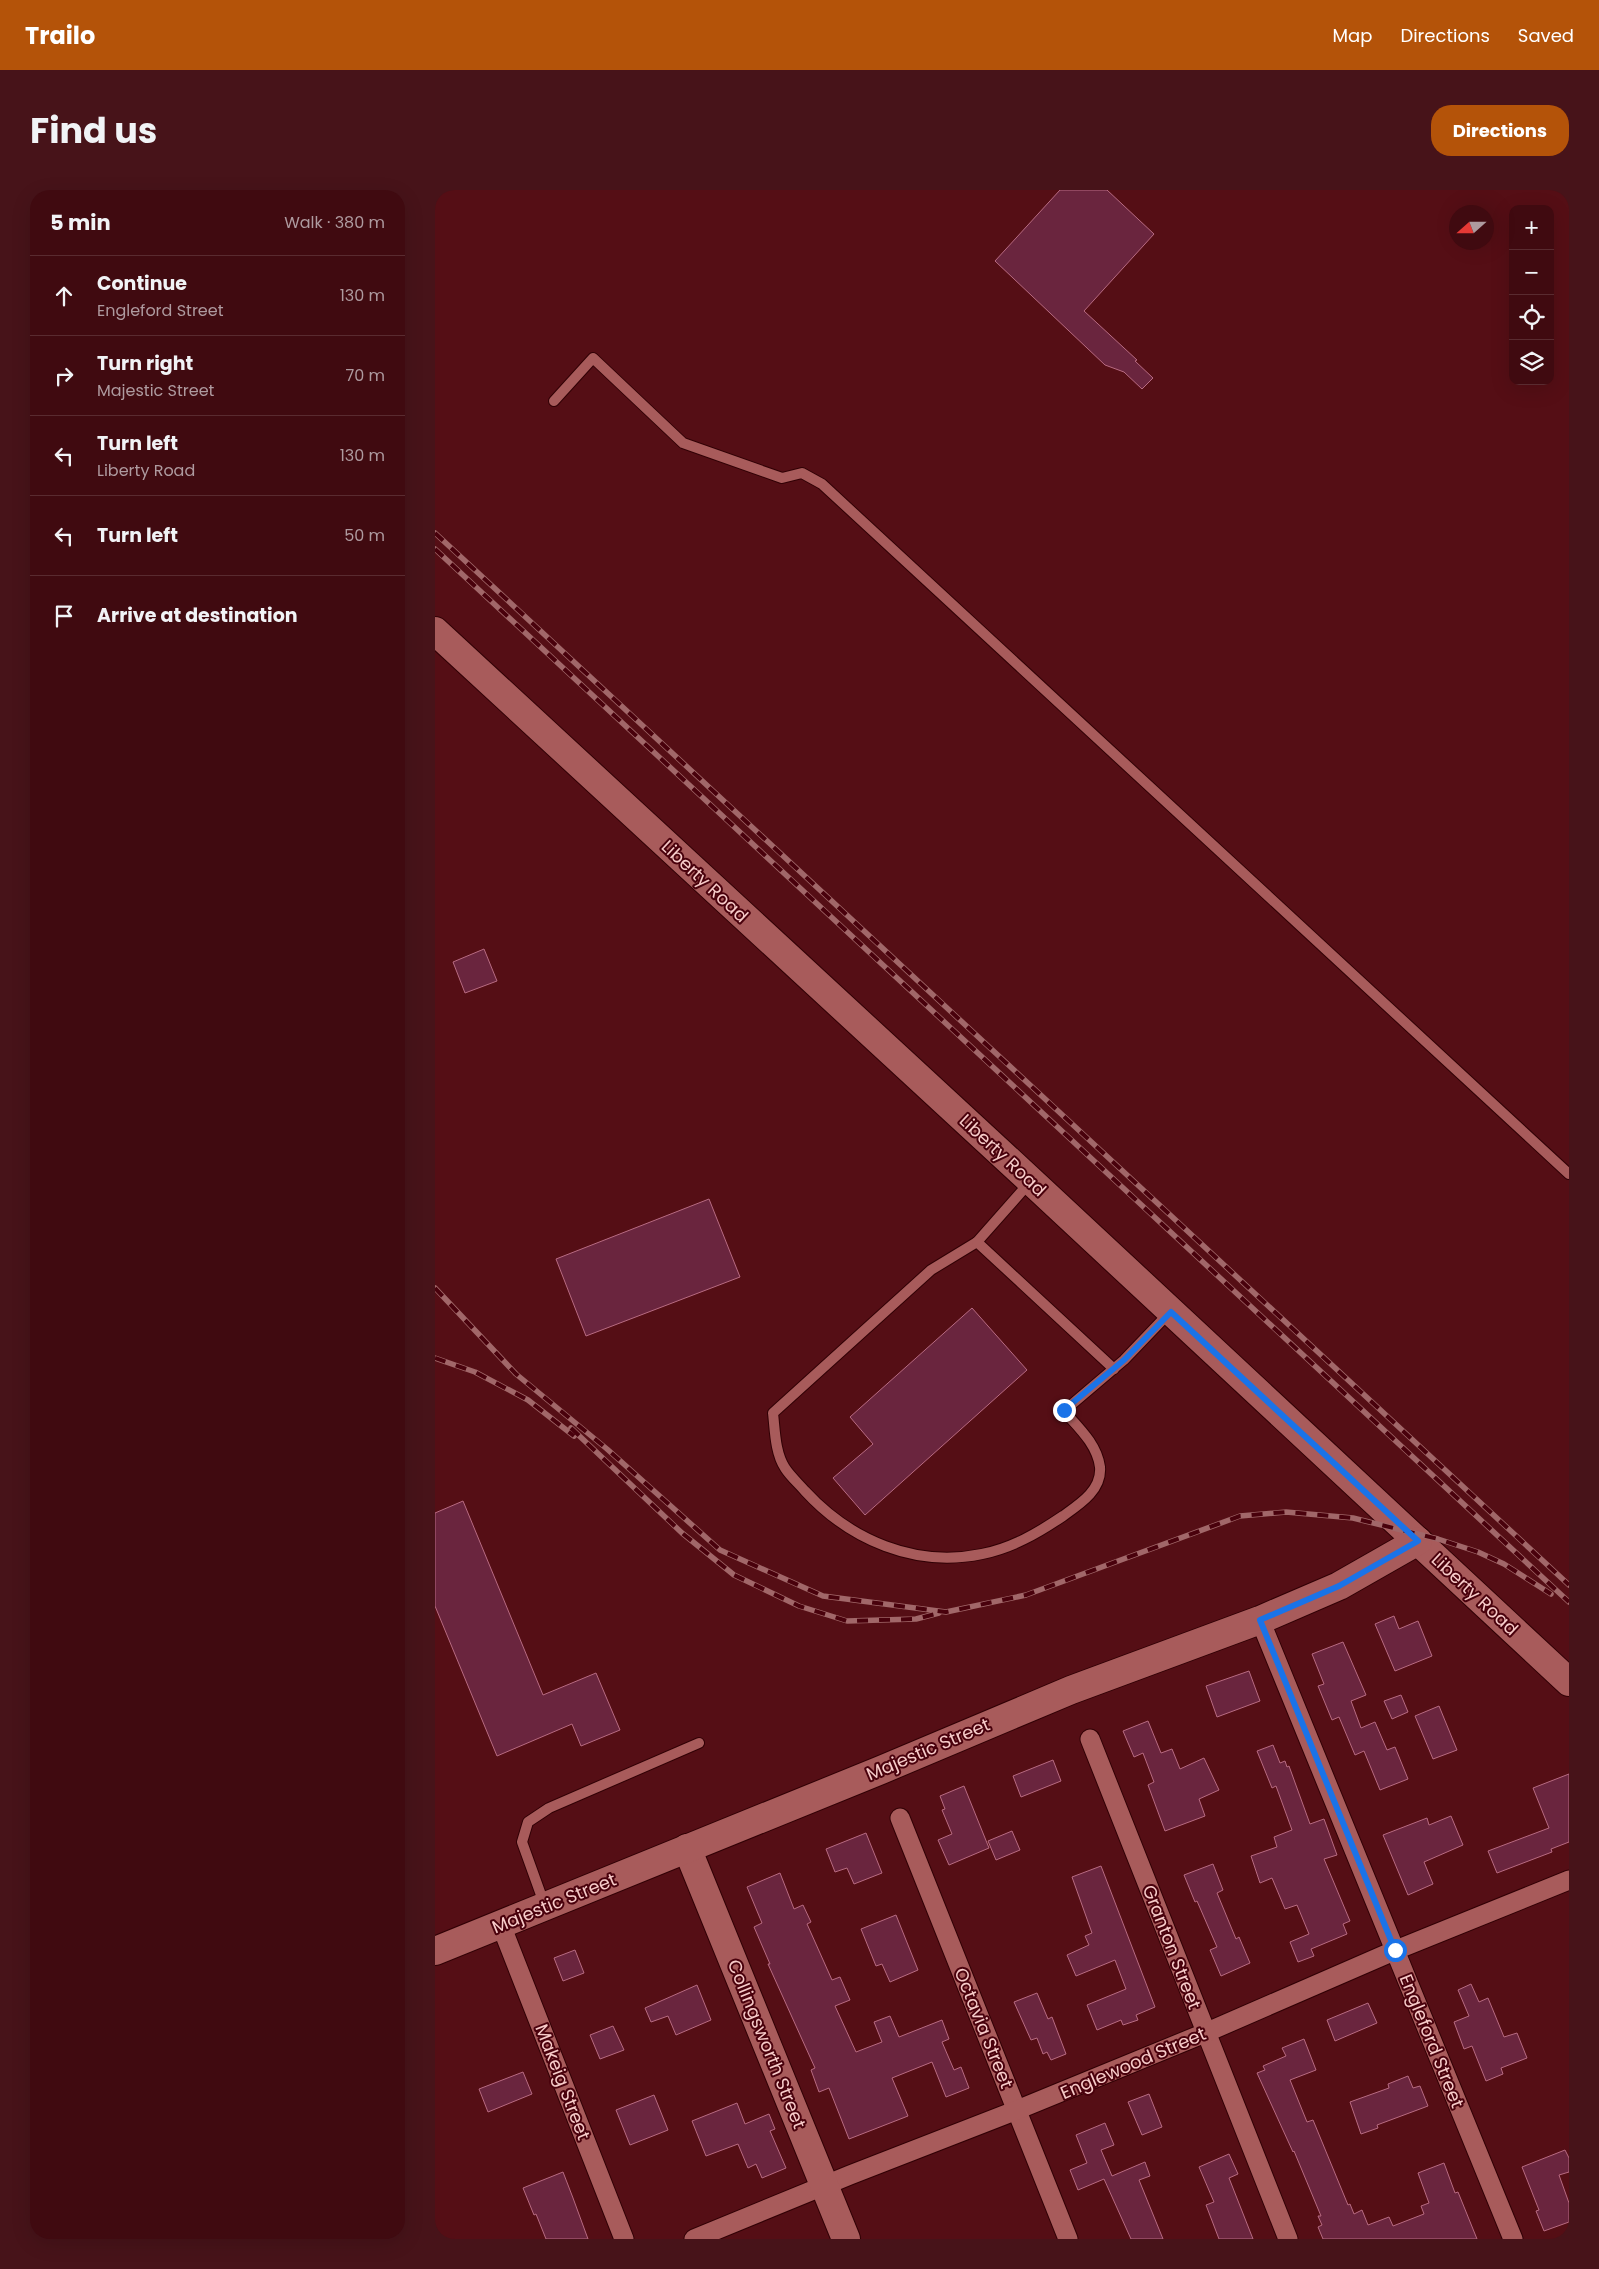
<!DOCTYPE html>
<html lang="en">
<head>
<meta charset="utf-8">
<style>
	body { margin:0; font-family:Poppins,sans-serif; background:#471319; color:#f1f3f6 }
	.controls { position:absolute; right:15px; top:15px; display:grid; overflow:hidden; border-radius:10px; box-shadow:0 5px 20px #0002 }
	.controls button { width:45px; height:45px; display:grid; place-items:center; padding:0; border:0; border-bottom:1px solid #592b30; background:#400a10; color:#f1f3f6; font:25px sans-serif }
	.compass { position:absolute; left:1014px; top:15px; width:45px; height:45px; border-radius:50%; background:#400a10; box-shadow:0 5px 20px #0002; rotate:249deg }
	.stop { position:absolute; width:15px; height:15px; margin:-11px; border:4px solid #1a73e8; border-radius:50%; background:#fff }
	.stop.end { background:#1a73e8; border-color:#fff; box-shadow:0 1px 5px #0008 }
	.list { margin:0; padding:0; list-style:none }
	h2 { display:flex; justify-content:space-between; align-items:center; height:65px; margin:0; padding:0 20px; font-size:21px }
	h2 small { font-size:16px; font-weight:400; color:#ae9a9f }
	.list li { display:grid; grid-template-columns:32px 1fr auto; gap:15px; align-items:center; box-sizing:border-box; height:80px; padding:0 20px; border-top:1px solid #592b30 }
	.list b { display:block; font-size:19px; white-space:nowrap }
	.list p { margin:0; font-size:16px; white-space:nowrap; color:#ae9a9f }
	.list em { font-size:16px; font-style:normal; color:#ae9a9f }
	.icon { flex:none; width:28px; height:28px; fill:none; stroke:currentColor; stroke-width:2; stroke-linecap:round; stroke-linejoin:round }
	.map { position:relative; flex:none; width:1134px; height:2049px; overflow:hidden; border-radius:20px }
	header { display:flex; align-items:center; gap:30px; box-sizing:border-box; height:70px; padding:0 25px; background:#b45309; color:#fff }
	header strong { font-size:24px }
	nav { display:flex; gap:28px; margin-inline-start:auto; font-size:18px }
	.intro { display:flex; align-items:center; justify-content:space-between; box-sizing:border-box; height:120px; padding:0 30px }
	h1 { margin:0; font-size:35px }
	.button { padding:12px 22px; border-radius:20px; background:#b45309; color:#fff; font-size:18px; font-weight:700 }
	main { display:flex; gap:30px; padding:0 30px }
	aside { flex:1; background:#400a10; border-radius:20px; box-shadow:0 5px 20px #0002 }
	.map>svg:first-child { display:block }
</style>
</head>
<body>
<header>
<strong>Trailo</strong>
<nav><a>Map</a><a>Directions</a><a>Saved</a></nav>
</header>
<div class="intro"><h1>Find us</h1><a class="button">Directions</a></div>
<main>
<aside>
<h2>5 min<small>Walk · 380 m</small></h2>
<ul class="list">
<li><svg class="icon" aria-label="ahead" viewBox="0 0 24 24"><path d="M12 20V5M6 11l6-6 6 6"/></svg><div><b>Continue</b><p>Engleford Street</p></div><em>130 m</em></li>
<li><svg class="icon" aria-label="right" viewBox="0 0 24 24"><path d="M7 20v-9h11M14 6l5 5-5 5"/></svg><div><b>Turn right</b><p>Majestic Street</p></div><em>70 m</em></li>
<li><svg class="icon" aria-label="left" viewBox="0 0 24 24"><path d="M17 20v-9H6M10 6l-5 5 5 5"/></svg><div><b>Turn left</b><p>Liberty Road</p></div><em>130 m</em></li>
<li><svg class="icon" aria-label="left" viewBox="0 0 24 24"><path d="M17 20v-9H6M10 6l-5 5 5 5"/></svg><div><b>Turn left</b></div><em>50 m</em></li>
<li><svg class="icon" aria-label="arrive" viewBox="0 0 24 24"><path d="M6 21V4h12l-3 4 3 4H6"/></svg><div><b>Arrive at destination</b></div></li>
</ul>
</aside>
<div class="map">
<svg width="1134" height="2049" viewBox="0 0 1134 2049">
	<rect width="100%" height="100%" fill="#550e15"/>
	<!-- building -->
	<g fill="#6a253e" stroke="#b86b82">
		<path d="M625,0h47l47,44 -70,77 53,49 -2,1 18,17 -11,11 -18,-17 -19,-7 -110,-104z"/>
		<path d="M49,759l13,32 -32,12 -12,-31z"/>
		<path d="M274,1009l31,78 -154,59 -30,-77z"/>
		<path d="M537,1118l55,62 -162,145 -32,-37 40,-34 -23,-27z"/>
		<path d="M28,1311l80,194 53,-22 24,57 -39,16 -9,-22 -75,32 -62,-150v-93z"/>
		<path d="M959,1426l5,13 19,-8 14,35 -37,15 -20,-47z"/>
		<path d="M908,1452l23,53 -15,6 10,27 14,-6 12,28 8,-3 13,32 -28,11 -16,-39 -9,4 -16,-38 -7,3 -14,-34 6,-2 -12,-30z"/>
		<path d="M814,1481l11,30 -43,16 -11,-31z"/>
		<path d="M966,1505l7,17 -16,7 -8,-18z"/>
		<path d="M1004,1516l18,44 -24,9 -18,-43z"/>
		<path d="M713,1531l13,32 11,-4 8,20 24,-11 15,32 -20,9 6,17 -40,15 -17,-46 6,-3 -11,-29 -9,4 -11,-26z"/>
		<path d="M838,1555l7,18 5,-2 2,6 2,-1 21,58 14,-5 13,36 -13,4 26,62 -7,3 4,10 -36,15 3,7 -16,6 -8,-20 19,-8 -12,-29 -12,4 -13,-31 -12,5 -9,-27 26,-9 -3,-10 18,-7 -16,-44 -4,2 -15,-37z"/>
		<path d="M618,1570l8,21 -40,16 -8,-21z"/>
		<path d="M1134,1584v68l-18,7 1,3 -55,21 -9,-22 61,-23 -16,-40z"/>
		<path d="M529,1596l25,62 -40,17 -11,-25 14,-6 -10,-24 3,-1 -5,-13z"/>
		<path d="M1016,1626l12,29 -39,17 9,22 -25,11 -25,-60 44,-17 2,7z"/>
		<path d="M577,1641l8,19 -24,10 -8,-19z"/>
		<path d="M431,1643l16,40 -28,11 -7,-16 -12,4 -9,-23z"/>
		<path d="M778,1674l10,26 -6,3 19,46 3,-2 11,26 -29,13 -11,-26 7,-3 -20,-46 -2,1 -11,-27z"/>
		<path d="M666,1676l54,141 -19,8 2,5 -15,5 -2,-5 -24,10 -10,-25 39,-16 -11,-29 -39,16 -9,-21 22,-10 -4,-9 7,-3 -20,-56z"/>
		<path d="M345,1683l14,36 9,-4 8,17 -4,2 25,56 8,-3 10,23 -15,6 21,46 26,-10 -8,-20 16,-6 9,21 43,-17 7,19 -7,3 12,28 7,-3 8,21 -23,9 -14,-35 -40,16 16,38 -59,23 -20,-51 -10,4 -8,-22 4,-2 -47,-104h2l-16,-37 8,-4 -15,-36z"/>
		<path d="M461,1725l22,55 -28,12 -8,-18 -6,2 -15,-37z"/>
		<path d="M140,1760l9,23 -21,8 -9,-23z"/>
		<path d="M1036,1794l8,18 9,-4 16,39 13,-4 10,25 -26,10 2,6 -17,7 -14,-35 -8,3 -10,-27 15,-6 -11,-26z"/>
		<path d="M262,1795l14,35 -35,15 -8,-19 -17,6 -6,-14z"/>
		<path d="M602,1803l11,26 4,-2 14,37 -15,6 -4,-8 -4,2 -6,-16 -6,2 -17,-38z"/>
		<path d="M933,1813l9,20 -42,18 -8,-21z"/>
		<path d="M178,1836l11,24 -24,9 -10,-24z"/>
		<path d="M869,1849l12,31 -26,10 17,42 6,-2 35,85 2,-1 4,10 8,-4 6,15 21,-8 4,9 31,-12 -3,-8 8,-3 -11,-30 26,-10 11,30 3,-1 19,47h-154l-5,-12 4,-2 -4,-9h3l-27,-65 -1,1 -36,-79 8,-3 -2,-4 23,-10 -4,-8z"/>
		<path d="M88,1882l9,22 -44,18 -9,-23z"/>
		<path d="M973,1886l5,12 7,-2 8,20 -51,19 1,3 -17,6 -11,-32 39,-14 -1,-4z"/>
		<path d="M714,1904l13,33 -20,8 -14,-33z"/>
		<path d="M219,1905l14,35 -38,15 -14,-35z"/>
		<path d="M302,1913l8,21 24,-10 6,15 -5,2 16,37 -24,10 -6,-14 -8,4 -10,-24 -32,12 -14,-35z"/>
		<path d="M670,1933l9,22 -13,5 11,26 33,-14 5,14 -11,4 24,59h-32l-27,-60 -26,11 -8,-20 17,-7 -11,-28z"/>
		<path d="M1130,1960l4,8v14l-10,3 10,28v19l-25,9 -8,-20 3,-1 -17,-43z"/>
		<path d="M794,1964l9,20 -9,4 24,61h-34l-13,-34 8,-3 -15,-35z"/>
		<path d="M128,1982l10,26 15,41h-42l-10,-25 -2,1 -11,-27z"/>
	</g>
	<g fill="none" stroke-linecap="round" stroke-linejoin="round">
		<defs>
			<g id="lane">
				<path d="M119,211l39,-43 90,85 99,35 20,-5 20,11 747,690"/>
				<path d="M595,992l-53,60 -46,28 -158,143c2,17 2,40 12,55 5,8 14,16 20,23 45,49 110,77 177,63 30,-6 56,-21 81,-38 17,-12 39,-26 37,-49 -3,-23 -22,-40 -36,-56l60,-51 46,-48"/>
				<path d="M542,1052l137,127"/>
				<path d="M110,1716l-23,-64 6,-20 21,-14 150,-65"/>
			</g>
			<g id="street">
				<path d="M825,1430l253,619"/>
				<path d="M655,1549l198,500"/>
				<path d="M465,1628l168,421"/>
				<path d="M66,1735l123,314"/>
				<path d="M259,2049l156,-64 167,-65 188,-77 191,-83 173,-70"/>
			</g>
			<g id="secondary">
				<path d="M0,441l596,550 538,501"/>
				<path d="M252,1658l159,391"/>
				<path d="M0,1761l446,-181 190,-80 189,-70 79,-34 79,-45"/>
			</g>
		</defs>
		<!-- lane casing -->
		<use href="#lane" stroke="#310005" stroke-width="12"/>
		<!-- street casing -->
		<use href="#street" stroke="#310005" stroke-width="21"/>
		<!-- secondary casing -->
		<use href="#secondary" stroke="#310005" stroke-width="30"/>
		<!-- lane -->
		<use href="#lane" stroke="#a85b5b" stroke-width="10"/>
		<!-- street -->
		<use href="#street" stroke="#a85b5b" stroke-width="19"/>
		<!-- secondary -->
		<use href="#secondary" stroke="#a85b5b" stroke-width="28"/>
		<defs>
			<g id="rail">
				<path d="M0,343l1134,1052"/>
				<path d="M0,359l1134,1053"/>
				<path d="M0,1098l81,86 91,75 113,101 103,46 123,16 80,-17 214,-79 46,-4 67,6 85,21 40,13 26,12 47,30"/>
				<path d="M0,1168l40,14 53,28 46,36"/>
				<path d="M136,1238l111,105 52,42 65,31 48,15 69,-2 23,-6"/>
			</g>
		</defs>
		<!-- rail casing -->
		<use href="#rail" stroke="#a16769" stroke-width="5.5"/>
		<!-- rail -->
		<use href="#rail" stroke="#49010c" stroke-width="4" stroke-dasharray="11" stroke-linecap="butt"/>
	</g>
	<g fill="none" stroke-linecap="round" stroke-linejoin="round">
		<!-- route -->
		<path stroke="#1a73e8" stroke-width="6" d="M629,1220l60,-50 47,-48 247,229 -79,45 -79,34 135,330"/>
	</g>
	<g text-anchor="middle" dominant-baseline="central" stroke-width="4" stroke-linejoin="round" paint-order="stroke">
		<!-- street labels -->
		<g font-size="18" fill="#f7cbc9" stroke="#49010c">
			<text transform="translate(270 691) rotate(43)">Liberty Road</text>
			<text transform="translate(568 965) rotate(43)">Liberty Road</text>
			<text transform="translate(1040 1404) rotate(43)">Liberty Road</text>
			<text transform="translate(493 1559) rotate(-23)">Majestic Street</text>
			<text transform="translate(119 1713) rotate(-22)">Majestic Street</text>
			<text transform="translate(737 1757) rotate(69)">Granton Street</text>
			<text transform="translate(549 1838) rotate(68)">Octavia Street</text>
			<text transform="translate(997 1851) rotate(68)">Engleford Street</text>
			<text transform="translate(332 1854) rotate(68)">Collingsworth Street</text>
			<text transform="translate(698 1873) rotate(-23)">Englewood Street</text>
			<text transform="translate(128 1892) rotate(69)">Makeig Street</text>
		</g>
	</g>
</svg>
<div class="controls">
<button>+</button>
<button>−</button>
<button><svg class="icon" aria-label="locate" viewBox="0 0 24 24"><circle cx="12" cy="12" r="6"/><path d="M12 2v4M12 18v4M2 12h4M18 12h4"/></svg></button>
<button><svg class="icon" aria-label="layers" viewBox="0 0 24 24"><path d="M12 4l9 5-9 5-9-5zM3 14l9 5 9-5"/></svg></button>
</div>
<svg class="compass" viewBox="-18 -18 36 36"><path d="M0-13l5 13h-10z" fill="#e53935"/><path d="M0 13l5-13h-10z" fill="#ae9a9f"/></svg>
<div class="stop" style="left:960px;top:1760px"></div>
<div class="stop end" style="left:629px;top:1220px"></div>
</div>
</main>
</body>
</html>
